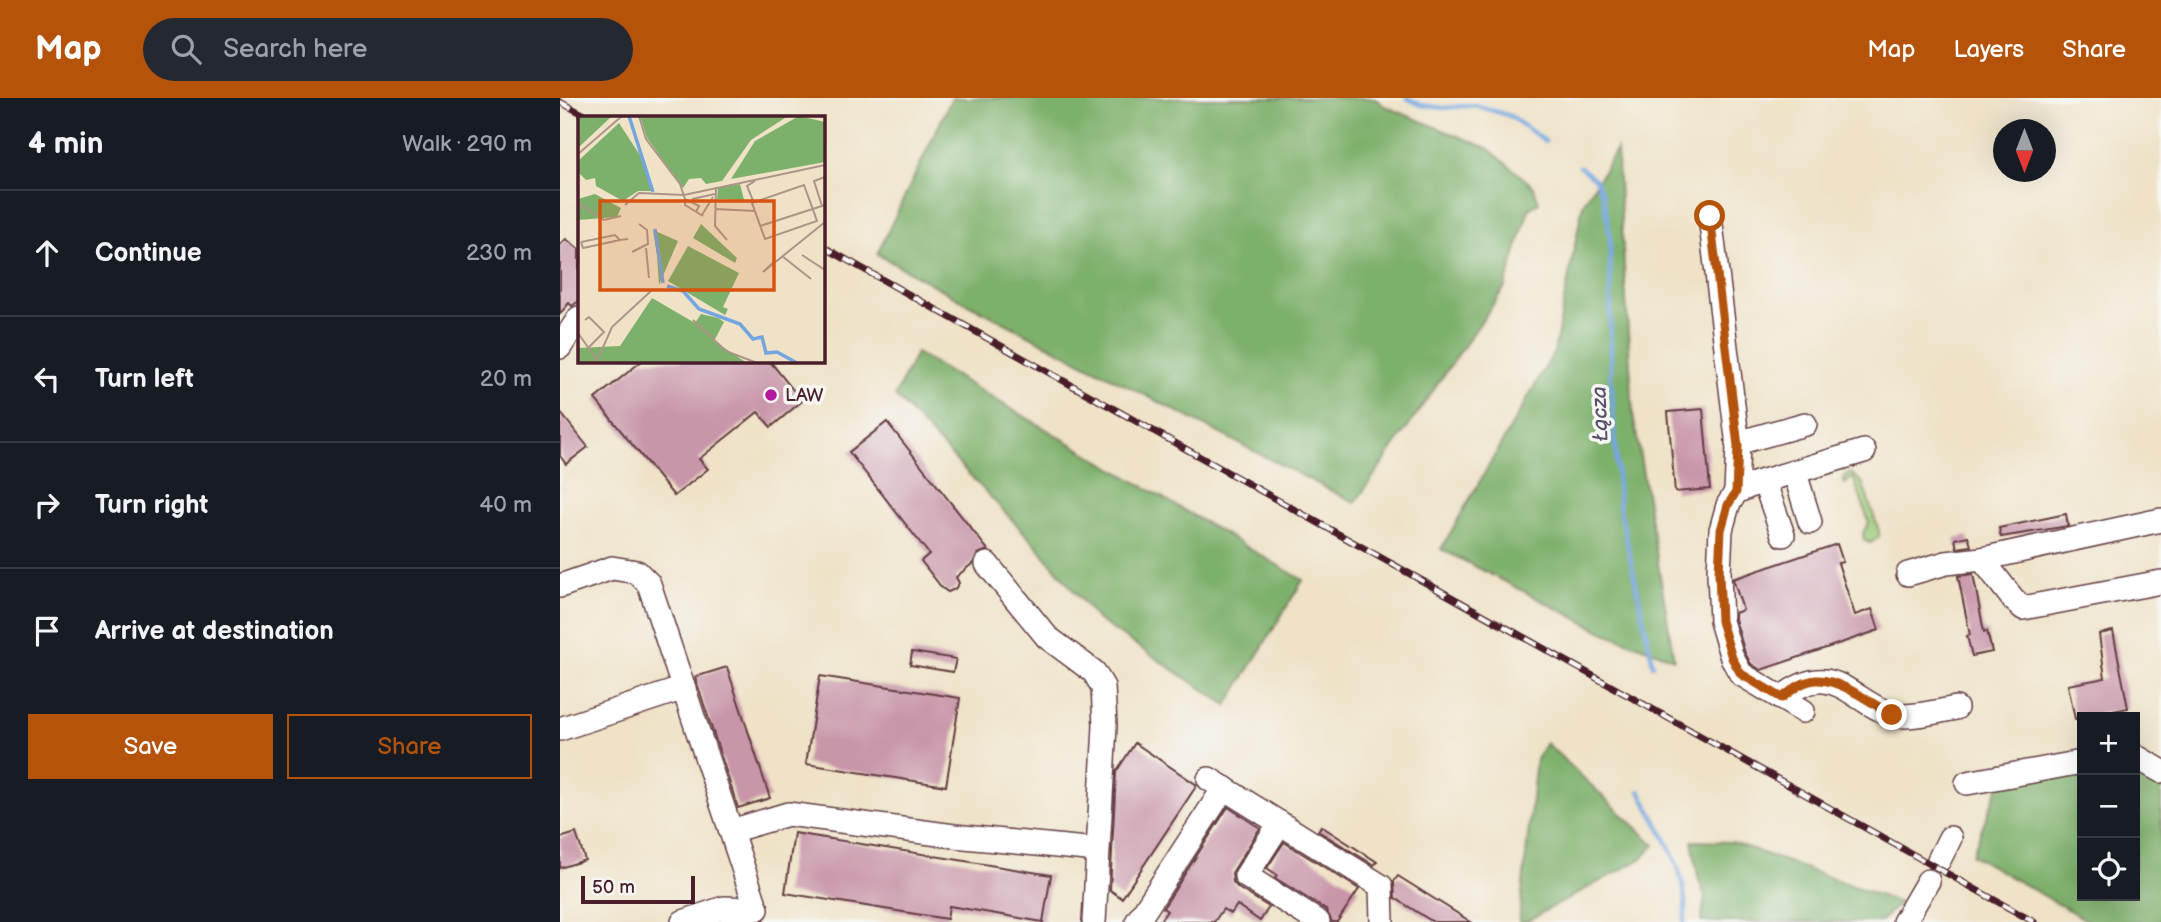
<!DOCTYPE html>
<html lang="en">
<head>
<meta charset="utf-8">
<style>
	body { margin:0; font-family:"Balsamiq Sans",sans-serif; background:#242831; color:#f1f3f6 }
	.controls { position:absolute; right:21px; bottom:21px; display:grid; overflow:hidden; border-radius:0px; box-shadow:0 7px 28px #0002 }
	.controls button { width:63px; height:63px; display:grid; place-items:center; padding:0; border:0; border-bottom:2px solid #363941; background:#171b24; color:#f1f3f6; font:35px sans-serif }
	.compass { position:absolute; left:1433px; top:21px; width:63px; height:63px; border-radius:50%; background:#171b24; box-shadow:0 7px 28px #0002; rotate:180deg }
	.scale { position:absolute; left:21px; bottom:18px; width:114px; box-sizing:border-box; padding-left:7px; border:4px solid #4a1f2b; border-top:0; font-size:19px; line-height:24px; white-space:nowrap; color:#4a1f2b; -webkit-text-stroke:5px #f6f6f2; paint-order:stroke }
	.stop { position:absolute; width:21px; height:21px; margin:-16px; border:5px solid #b45309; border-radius:50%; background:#fff }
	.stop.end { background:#b45309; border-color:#fff; box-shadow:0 2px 7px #0008 }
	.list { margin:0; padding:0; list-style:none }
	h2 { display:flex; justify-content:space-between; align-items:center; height:91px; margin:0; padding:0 28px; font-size:30px }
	h2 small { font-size:23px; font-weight:400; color:#9ea1a6 }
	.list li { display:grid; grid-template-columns:46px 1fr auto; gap:21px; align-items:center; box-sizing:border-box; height:126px; padding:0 28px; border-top:2px solid #363941 }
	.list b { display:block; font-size:26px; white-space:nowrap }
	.list em { font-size:23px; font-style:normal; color:#9ea1a6 }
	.actions { display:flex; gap:14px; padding:21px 28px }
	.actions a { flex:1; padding:16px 0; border:2px solid #b45309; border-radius:0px; text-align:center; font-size:24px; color:#b45309 }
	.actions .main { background:#b45309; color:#fff }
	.icon { flex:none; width:38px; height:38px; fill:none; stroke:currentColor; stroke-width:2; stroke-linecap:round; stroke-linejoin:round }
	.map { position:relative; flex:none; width:1601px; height:824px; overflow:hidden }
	header { display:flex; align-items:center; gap:42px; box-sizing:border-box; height:98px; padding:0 35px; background:#b45309; color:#fff }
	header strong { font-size:33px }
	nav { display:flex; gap:38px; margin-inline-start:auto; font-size:24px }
	.search { width:490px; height:63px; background:#242831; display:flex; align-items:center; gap:18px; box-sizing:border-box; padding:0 24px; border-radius:38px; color:#9ea1a6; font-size:26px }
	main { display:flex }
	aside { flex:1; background:#171b24 }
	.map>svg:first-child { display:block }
</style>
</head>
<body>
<header>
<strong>Map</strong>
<div class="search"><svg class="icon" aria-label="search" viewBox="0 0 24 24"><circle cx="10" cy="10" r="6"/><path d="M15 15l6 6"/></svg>Search here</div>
<nav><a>Map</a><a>Layers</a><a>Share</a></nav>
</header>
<main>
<aside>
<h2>4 min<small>Walk · 290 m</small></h2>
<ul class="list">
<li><svg class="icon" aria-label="ahead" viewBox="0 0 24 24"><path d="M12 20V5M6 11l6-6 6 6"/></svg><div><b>Continue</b></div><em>230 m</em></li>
<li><svg class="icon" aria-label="left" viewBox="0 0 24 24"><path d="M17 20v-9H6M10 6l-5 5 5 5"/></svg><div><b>Turn left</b></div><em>20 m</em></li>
<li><svg class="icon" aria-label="right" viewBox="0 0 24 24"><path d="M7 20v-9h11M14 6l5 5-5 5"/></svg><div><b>Turn right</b></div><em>40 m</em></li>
<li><svg class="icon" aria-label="arrive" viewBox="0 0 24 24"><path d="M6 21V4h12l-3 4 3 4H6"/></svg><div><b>Arrive at destination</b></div></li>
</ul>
<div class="actions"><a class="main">Save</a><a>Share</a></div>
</aside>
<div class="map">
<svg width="1601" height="824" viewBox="0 0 1601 824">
	<rect width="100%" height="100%" fill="#f6f6f2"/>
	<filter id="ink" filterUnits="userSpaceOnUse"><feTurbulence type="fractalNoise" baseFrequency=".0143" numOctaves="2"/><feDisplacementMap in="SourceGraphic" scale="14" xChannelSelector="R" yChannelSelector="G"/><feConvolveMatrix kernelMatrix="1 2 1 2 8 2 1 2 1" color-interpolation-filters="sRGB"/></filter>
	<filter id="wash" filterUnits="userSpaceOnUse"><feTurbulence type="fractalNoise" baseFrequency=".00686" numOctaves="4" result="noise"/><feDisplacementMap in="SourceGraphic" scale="28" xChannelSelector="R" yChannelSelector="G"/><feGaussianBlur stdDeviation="1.57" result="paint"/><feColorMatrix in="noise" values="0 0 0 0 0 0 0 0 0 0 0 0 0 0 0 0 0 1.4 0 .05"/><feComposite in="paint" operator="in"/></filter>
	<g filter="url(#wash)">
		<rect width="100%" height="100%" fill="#efe2c6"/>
		<!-- green -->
		<path fill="#9ccc7b" stroke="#737653" stroke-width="2" d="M1291,375l11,9 17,49v6l-9,6 -6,-3 -1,-7 6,-11 -16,-45 -8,7 -2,-4 3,-6z"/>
		<!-- forest -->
		<g fill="#7db06b" stroke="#64684b" stroke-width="2">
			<path d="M392,0h423l9,8 104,42 46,39 5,16 -10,6 -24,78 -150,216 -387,-199 -91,-50z"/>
			<path d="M1057,51l16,265 41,245 -69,-26 -164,-84 113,-197 29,-148z"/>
			<path d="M356,255l387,227 -76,125 -129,-85 -62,-75 -141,-149z"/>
			<path d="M986,645l109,102 -14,14 -116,63h-6l17,-163z"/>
			<path d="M1522,665v133h53v-133l26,17v142h-71l-118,-67 29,-76z"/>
			<path d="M1132,743l40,1 168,61 -20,19h-179l4,-26 -7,-19z"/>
		</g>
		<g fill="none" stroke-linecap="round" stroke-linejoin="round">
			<!-- stream -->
			<g stroke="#75a5df" stroke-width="4.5">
				<path d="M847,0l14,7 23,3 31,-3 35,11 35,25"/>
				<path d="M1020,69l15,12 8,17 7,39 1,141 8,129 34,160"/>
				<path d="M1080,693c20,41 52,83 44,131"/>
			</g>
		</g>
		<g id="blocks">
			<!-- building -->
			<g fill="#c895a9">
				<path d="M6,141l13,10v52l-7,5 -3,-3 -9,11v-69z"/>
				<path d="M83,262h126l33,41 -31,26 -13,-15 -59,47 9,10 -34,27 -79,-97z"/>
				<path d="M1143,311l7,80 -35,3 -7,-80z"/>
				<path d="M0,314l28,35 -22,17 -6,-8z"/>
				<path d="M327,324l101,128 -10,4 -5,9 -17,14 3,6 -4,6 -7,3 -6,-4 -21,-27 8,-7 -80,-102z"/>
				<path d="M1506,416l2,12 -67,11 -2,-9z"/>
				<path d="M1408,438l3,10 -14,2 -2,-9z"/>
				<path d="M1277,446l6,18 -5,1 17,52 17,-6 7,21 -118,40 -10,-6 -6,-11 -10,-34v-6l8,-3 -10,-31z"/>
				<path d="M1413,476l11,58 3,-1 5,21 -20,4 -5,-20 3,-1 -12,-59z"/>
				<path d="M1553,533l15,77 -53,11 -7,-34 37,-7 -6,-44z"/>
				<path d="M352,554l44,7 -3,13 -43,-7z"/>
				<path d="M167,569l43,131 -32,10 -43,-131z"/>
				<path d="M260,578l140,22 -14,88 -140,-22z"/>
				<path d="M575,645l62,42 -75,113 -12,-8 6,-118z"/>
				<path d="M668,709l32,21 -28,45 1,9 5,6 31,19 -9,14 -23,-16 -6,9 -8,-5 -9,13h-55l8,-11 -4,-3z"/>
				<path d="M761,728l56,36 -3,3 -56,-34z"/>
				<path d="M16,735l9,27 -25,8v-30z"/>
				<path d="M234,735l257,42 -8,47 -94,-16 -2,13 -162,-26z"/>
				<path d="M724,744l75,47 -22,33h-5l-6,-12 -51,-32 2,-3 -10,-7z"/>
				<path d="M838,778l73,46h-38l-38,-24 -1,-17z"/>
			</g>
		</g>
	</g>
	<g filter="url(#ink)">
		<use href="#blocks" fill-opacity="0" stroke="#633c42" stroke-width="2"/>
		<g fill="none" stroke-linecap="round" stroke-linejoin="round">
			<defs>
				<g id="minor">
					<path d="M1150,118l28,230 -2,46"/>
					<path d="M0,249l19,-29"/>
					<path d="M1177,345l68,-19"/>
					<path d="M1235,375l15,49"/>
					<path d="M1204,383l19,54"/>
					<path d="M1422,461l179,-39"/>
					<path d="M427,466l60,73 47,35 9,15 2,39 -11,196"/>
					<path d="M1348,476l38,-11 36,-4 31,40 10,9 138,-26"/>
					<path d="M0,488l52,-18 25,4 12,12 107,323 -22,15"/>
					<path d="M1221,600c51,-39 64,-2 109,16 15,6 50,-3 66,-6"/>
					<path d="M1243,613l-62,-37 -9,-16 -11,-37 -2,-48 2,-43 7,-25 8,-13 21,-9 107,-32"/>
					<path d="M0,631l124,-41"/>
					<path d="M1575,658l26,15"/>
					<path d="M649,681l172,107 1,36"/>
					<path d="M1407,685l115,-21"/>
					<path d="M720,725l-34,53 72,46"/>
					<path d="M171,733l57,-17 166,22 143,14"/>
					<path d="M1379,762l11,-22"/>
					<path d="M123,824l41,-14 33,1"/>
					<path d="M577,824l87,-134"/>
					<path d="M1344,824l24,-41"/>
				</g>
			</defs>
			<!-- minor casing -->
			<use href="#minor" stroke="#633c42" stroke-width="26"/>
			<!-- minor -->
			<use href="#minor" stroke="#fff" stroke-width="23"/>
			<defs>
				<g id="rail">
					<path d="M0,4l29,15"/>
					<path d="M262,148l1212,676"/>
				</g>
			</defs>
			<!-- rail casing -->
			<use href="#rail" stroke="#4a1f2b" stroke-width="7"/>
			<!-- rail -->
			<use href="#rail" stroke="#f6f6f2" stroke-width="4.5" stroke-dasharray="13" stroke-linecap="butt"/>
		</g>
	</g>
	<g fill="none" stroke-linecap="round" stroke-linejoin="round" filter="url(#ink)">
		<!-- route -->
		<path stroke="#b45309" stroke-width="9" d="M1150,118l28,230 -2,46 -8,13 -7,25 -2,43 2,48 11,37 9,16 41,24c10,-8 20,-17 34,-18 23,-2 57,24 76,35"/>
	</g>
	<!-- markers -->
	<circle fill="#b5179e" stroke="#f6f6f2" stroke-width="2.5" cx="211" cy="297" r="7"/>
	<g text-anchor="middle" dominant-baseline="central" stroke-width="7" stroke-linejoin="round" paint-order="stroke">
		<!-- poi labels -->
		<g font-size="19" fill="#4a1f2b" stroke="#f6f6f2" text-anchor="start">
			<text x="225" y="297">LAW</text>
		</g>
		<!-- water labels -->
		<g font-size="21" font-style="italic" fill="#594e6a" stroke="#f6f6f2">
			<text transform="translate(1040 316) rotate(-92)">Łącza</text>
		</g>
	</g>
	<!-- overview -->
	<g transform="translate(18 18)">
		<rect width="247" height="247" fill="#efe2c6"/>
		<path d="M0,0h34l-34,32zM62,0h148l-37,24 -29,41 -16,3 -5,-6 -12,1 -6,9 -36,-50zM221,0l26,6v40l-94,17 24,-38zM41,7l26,40 6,23v5h-13l-15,10 -27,-15 -1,-8 -9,2 -8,-8v-11zM162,68l4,16 -27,-1 1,-11zM17,78l26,14 -4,9 -39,3v-21zM123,108l36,34 -2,5 -42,-25zM75,114l25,11 -19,44 -2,-29zM110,130l51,27 -16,34 5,2 -3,6 -57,-34zM74,182l43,25 6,-9 17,4 6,4 -10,19 33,22h-169v-15l42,-2z" fill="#7db06b"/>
		<path fill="none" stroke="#75a5df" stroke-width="3.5" d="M51,0l24,76M77,113l8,54M89,170l16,5 16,18 41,15 13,15 9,-2 4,16 11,-1 20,11"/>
		<path fill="none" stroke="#ad9488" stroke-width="2" d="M61,0l7,23 34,45 5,15M0,38l44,-38M226,69l13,36 -52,18 -13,-36zM138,71l-1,39 12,14M114,83l23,-5M0,87l26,17 17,-4M176,87l-7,-17 8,-5M47,89l14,-12 45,2 141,-30M244,90l-8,-25 11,-4M137,93l40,2M118,96l3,-6 -14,-7v6l18,11M124,99l11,-18M182,110l65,-21M3,126l34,-7 5,5 8,-1M3,126l2,6 37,-8M68,132l3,30M54,136l16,-8 -1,-14 -8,-6M224,139l23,15M204,140l29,23M197,145l-12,11 62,-50M7,204l4,-3 15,15 -16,16M115,204l33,31 31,12M0,217l19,27M18,247l16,-36 39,-36"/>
		<path fill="#d8530f" fill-opacity="0.15" stroke="#d8530f" stroke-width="3.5" d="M22,85h174v89h-174z"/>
		<rect width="247" height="247" fill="none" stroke="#4a1f2b" stroke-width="3.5"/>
	</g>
</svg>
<div class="controls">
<button>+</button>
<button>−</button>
<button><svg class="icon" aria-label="locate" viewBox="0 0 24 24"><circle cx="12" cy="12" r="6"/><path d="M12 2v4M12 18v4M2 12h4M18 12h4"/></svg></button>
</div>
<svg class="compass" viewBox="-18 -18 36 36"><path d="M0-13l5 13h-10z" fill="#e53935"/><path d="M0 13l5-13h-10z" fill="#9ea1a6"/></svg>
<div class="scale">50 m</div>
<div class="stop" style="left:1150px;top:118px"></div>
<div class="stop end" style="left:1332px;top:617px"></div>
</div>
</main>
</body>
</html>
